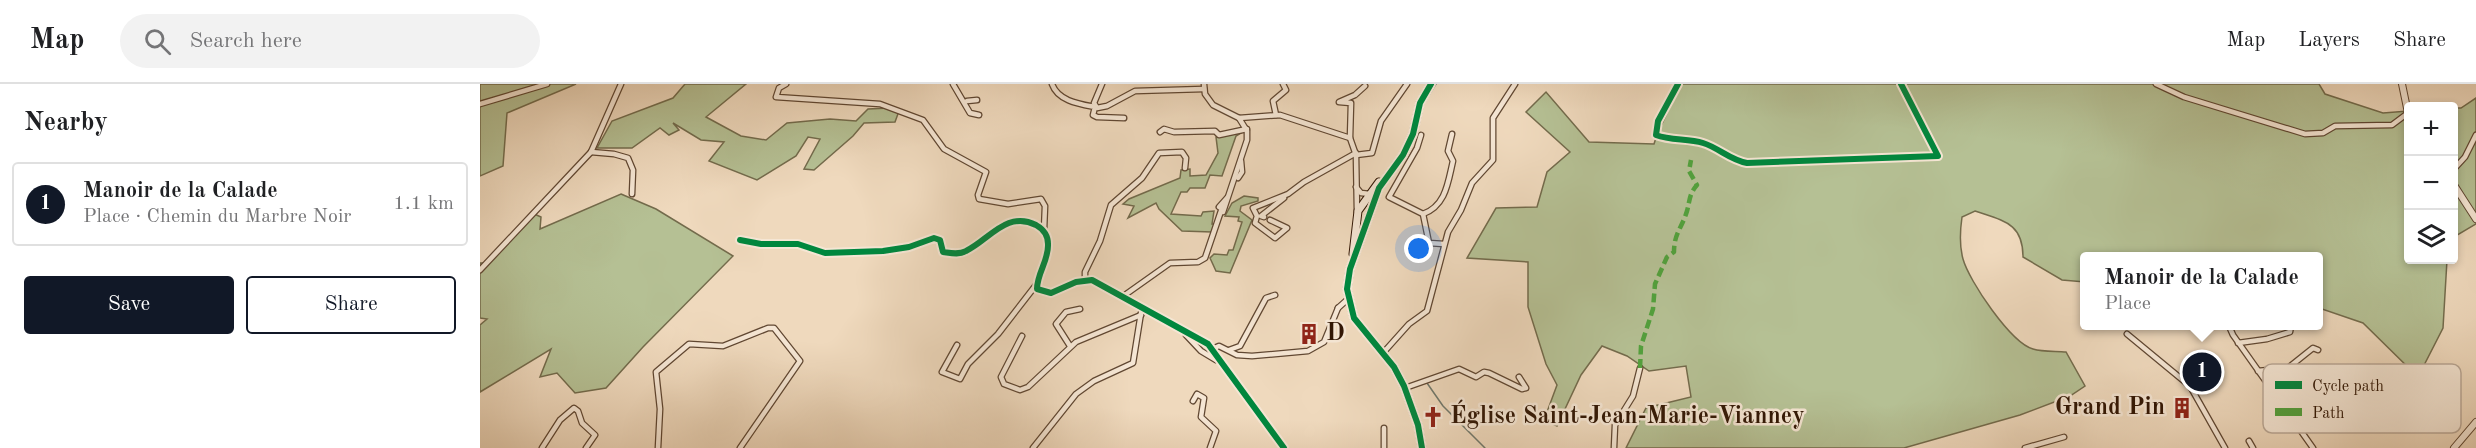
<!DOCTYPE html>
<html lang="en">
<head>
<meta charset="utf-8">
<style>
	body { margin:0; font-family:"Old Standard TT",serif; background:#f2f2f2; color:#202124 }
	.controls { position:absolute; right:18px; top:18px; display:grid; overflow:hidden; border-radius:6px; box-shadow:0 3px 9px #0003 }
	.controls button { width:54px; height:54px; display:grid; place-items:center; padding:0; border:0; border-bottom:2px solid #e0e0e0; background:#fff; color:#202124; font:30px sans-serif }
	.you { position:absolute; left:939px; top:165px; width:21px; height:21px; margin:-15px; border:4px solid #fff; border-radius:50%; background:#1a73e8; box-shadow:0 0 0 9px #1a73e833 }
	.badge { display:grid; place-items:center; width:39px; height:39px; border-radius:50%; background:#111827; color:#fff; font-size:20px; font-weight:700 }
	.pin { position:absolute; translate:-50% -50%; border:3px solid #fff; box-shadow:0 2px 6px #0006 }
	.popup { position:absolute; left:1600px; top:168px; width:243px; height:78px; box-sizing:border-box; display:grid; place-content:center; border-radius:6px; background:#fff; filter:drop-shadow(0 2px 4px #0005); font-size:20px; white-space:nowrap; color:#757577 }
	.popup b { font-size:22px; color:#202124 }
	.popup::after { content:''; position:absolute; left:50%; top:100%; margin-left:-12px; border:12px solid transparent; border-top-color:#fff }
	.list { margin:0; padding:0; list-style:none }
	h2 { display:flex; justify-content:space-between; align-items:center; height:78px; margin:0; padding:0 24px; font-size:26px }
	h2 small { font-size:20px; font-weight:400; color:#757577 }
	.list li { display:grid; grid-template-columns:39px 1fr auto; gap:18px; align-items:center; box-sizing:border-box; height:84px; margin:0 12px 12px; padding:0 12px; border:2px solid #e0e0e0; border-radius:6px }
	.list b { display:block; font-size:22px; white-space:nowrap }
	.list p { margin:0; font-size:20px; white-space:nowrap; color:#757577 }
	.list em { font-size:20px; font-style:normal; color:#757577 }
	.actions { display:flex; gap:12px; padding:18px 24px }
	.actions a { flex:1; padding:14px 0; border:2px solid #111827; border-radius:6px; text-align:center; font-size:21px; color:#111827 }
	.actions .main { background:#111827; color:#fff }
	.icon { flex:none; width:33px; height:33px; fill:none; stroke:currentColor; stroke-width:2; stroke-linecap:round; stroke-linejoin:round }
	.map { position:relative; flex:none; width:1996px; height:364px; overflow:hidden }
	header { display:flex; align-items:center; gap:36px; box-sizing:border-box; height:84px; padding:0 30px; background:#fff; border-bottom:2px solid #e0e0e0 }
	header strong { font-size:28px }
	nav { display:flex; gap:33px; margin-inline-start:auto; font-size:21px }
	.search { width:420px; height:54px; background:#f2f2f2; display:flex; align-items:center; gap:15px; box-sizing:border-box; padding:0 21px; border-radius:33px; color:#757577; font-size:22px }
	main { display:flex }
	aside { flex:1; background:#fff }
	.map>svg:first-child { display:block }
</style>
</head>
<body>
<header>
<strong>Map</strong>
<div class="search"><svg class="icon" aria-label="search" viewBox="0 0 24 24"><circle cx="10" cy="10" r="6"/><path d="M15 15l6 6"/></svg>Search here</div>
<nav><a>Map</a><a>Layers</a><a>Share</a></nav>
</header>
<main>
<aside>
<h2>Nearby<small></small></h2>
<ul class="list">
<li><span class="badge">1</span><div><b>Manoir de la Calade</b><p>Place · Chemin du Marbre Noir</p></div><em>1.1 km</em></li>
</ul>
<div class="actions"><a class="main">Save</a><a>Share</a></div>
</aside>
<div class="map">
<svg width="1996" height="364" viewBox="0 0 1996 364">
	<rect width="100%" height="100%" fill="#efd9bd"/>
	<filter id="stains"><feTurbulence type="fractalNoise" baseFrequency=".00333" numOctaves="4"/><feColorMatrix values="0 0 0 0 .2 0 0 0 0 .09 0 0 0 0 .02 0 0 0 .5 -.17"/></filter>
	<radialGradient id="worn" r=".72"><stop offset=".6" stop-color="#630" stop-opacity="0"/><stop offset="1" stop-color="#630" stop-opacity=".3"/></radialGradient>
	<!-- green -->
	<g fill="#b5c094" stroke="#736b4c" stroke-width="1.5">
		<path d="M0,0h96l-69,29 -4,53 -23,10z"/>
		<path d="M205,0h61l-40,33 35,19 25,4 21,-17 43,-4 26,2 12,-12 21,-1 10,3 -4,11 -31,1 -11,13 -39,34 -10,-1 16,-30 -12,-2 -12,19 -39,24 -48,-19 15,-19 -23,-2 -28,-17 6,7 -10,5 -9,-7 -28,20h-35l15,-27 61,-23z"/>
		<path d="M1200,0h639l6,10 58,19 25,-2v149h39l-4,68 -25,49 -55,-54 -44,-15v-52h-234v26l-23,-2 -39,-23c0,-34 -19,-36 -48,-46l-13,6c-2,14 -3,28 1,42 6,22 48,84 70,90 10,3 23,2 33,3l19,34 -15,10 -50,19 -116,33h-278l20,-40 45,-11 -5,-31 -37,5 -22,-15 -25,-10 -21,29 -24,51 -13,-6 13,-35 -11,-21 -18,-57v-45l-61,-4 29,-50 41,-1 10,-35 23,-20 -44,-40 20,-20 43,50 65,2c6,-21 19,-39 26,-60z"/>
		<path d="M1996,14v126l-22,13v-129h7z"/>
		<path d="M764,47l-8,5 -14,40 -12,-1 -5,13h-15l-3,4h-6l-10,22 30,2 2,-4 11,-1 -2,13h3l-3,8 -30,-1 -23,-22 -3,-6 -28,15 6,-12 -11,-2 6,-5 51,-21 1,-8 9,-1v7l16,-1 12,-22 -2,-16z"/>
		<path d="M141,110l35,15 77,47 -90,91 -37,41 -31,5 -18,-20 -17,4 11,-28 -71,43v-67l7,-6 -7,-1v-55h6l46,-50 9,4 -1,12z"/>
		<path d="M764,112l14,2v3l-17,5 -1,5 12,9 -22,53 -14,-2 -6,-13 4,-4 13,1 2,-5h4l9,-28 -4,-1 1,-4 -14,-1 7,-13z"/>
	</g>
	<g fill="none" stroke-linecap="round" stroke-linejoin="round">
		<!-- stream -->
		<g stroke="#70786c" stroke-width="1.5">
			<path d="M949,11l7,-11"/>
			<path d="M947,299l16,23 42,42"/>
		</g>
		<defs>
			<g id="minor">
				<path d="M306,0l-7,4 -3,9 104,7 43,16 21,29 42,23 -8,23 1,4 29,5 33,-5 4,7 -1,24"/>
				<path d="M473,0l17,29 9,2"/>
				<path d="M572,0c6,17 27,20 43,23l-2,8 4,2 27,1"/>
				<path d="M622,0l-8,19 3,5 10,-2 28,-15 69,-2"/>
				<path d="M724,0l1,10 8,11 26,13 41,-3 70,23 6,17 1,57"/>
				<path d="M1198,0l-20,37 -2,14c15,6 32,3 47,8 16,5 27,17 44,20l191,-7 -37,-72"/>
				<path d="M1676,0l28,13 121,37 18,-1 12,-7 57,-1 16,-12"/>
				<path d="M487,17l10,-1"/>
				<path d="M0,20l67,-20"/>
				<path d="M796,31l-3,-14 13,-11 -3,-6"/>
				<path d="M680,48l4,-3 10,3 41,-1 4,4 28,-6"/>
				<path d="M941,51l-4,13 -28,49 34,17c23,-8 25,-32 30,-53l-5,-10 4,-17"/>
				<path d="M870,54l1,-35 -12,-1 16,-7 10,-9"/>
				<path d="M111,68l23,2 14,4 5,12 -1,24"/>
				<path d="M876,71l16,-2 9,-32 26,-37"/>
				<path d="M1974,85l11,-12 11,-22"/>
				<path d="M758,94l4,-6 -1,-11"/>
				<path d="M876,103l5,6 9,1"/>
				<path d="M739,123l8,-9"/>
				<path d="M743,128l24,-72v-9l-8,-13"/>
				<path d="M943,130l6,29 15,1"/>
				<path d="M784,133l-3,-1 23,-18"/>
				<path d="M790,136l17,8 -12,10 -20,-15 2,-7 -4,-8 35,-14 16,-12 52,-29"/>
				<path d="M260,156l21,4h37l27,9 58,-2 26,-4 25,-9 6,2 3,12c8,1 16,3 23,-1 23,-11 41,-41 70,-26 7,4 12,10 12,19 1,16 -11,29 -11,45l14,4 25,-11 16,-2 116,64 76,104"/>
				<path d="M0,186l111,-118 30,-68"/>
				<path d="M605,195v-7l15,-31 11,-36 31,-27 17,-25 23,-1 4,6 -1,10"/>
				<path d="M642,213l48,-34 28,-1 7,-4 17,-50"/>
				<path d="M858,224l10,-9"/>
				<path d="M1749,242l4,9 80,113"/>
				<path d="M1647,250l63,52 35,62"/>
				<path d="M706,251l15,16 15,9"/>
				<path d="M542,252l-21,41 3,7 16,6 8,-3 48,-45 65,-27"/>
				<path d="M1758,259l29,-4 23,-7 1,-6"/>
				<path d="M477,261l-15,27 18,7 8,-15 30,-30 38,-49"/>
				<path d="M590,262l-14,-22 10,-12 14,-3"/>
				<path d="M730,266l9,-4 18,9 15,1 56,-5 16,-9 14,-34"/>
				<path d="M749,266l11,-4 26,-48 9,-3"/>
				<path d="M903,269l26,-29 18,-13 21,-79 13,-22 11,-27 21,-23v-42l22,-34"/>
				<path d="M1778,287l30,-3 25,-20 5,2"/>
				<path d="M925,304l54,-19 17,8 8,-5 5,1 33,16 4,-1 -7,-11"/>
				<path d="M713,317l4,-7 7,4 -3,19 15,14 -6,17"/>
				<path d="M904,344v20"/>
				<path d="M1769,357l4,7"/>
				<path d="M62,364l18,-28 14,-12 4,3 4,12 13,12 -9,13"/>
				<path d="M178,364l2,-39 -4,-37 33,-28 34,2 45,-18h6l26,33 -60,87"/>
				<path d="M553,364l43,-54 18,-13 39,-18 8,-50"/>
				<path d="M1134,364l1,-23 18,-29 7,-28"/>
				<path d="M1545,364l39,-11"/>
			</g>
			<g id="tertiary">
				<path d="M1922,0l6,29"/>
				<path d="M1974,101l22,34"/>
				<path d="M1974,364l22,-26"/>
			</g>
			<g id="secondary">
				<path d="M873,170l5,-43 21,-29"/>
				<path d="M942,364l-4,-23 -14,-39 -10,-19 -40,-49 -7,-29 3,-20 29,-81 24,-33 10,-21 7,-31 11,-19"/>
			</g>
		</defs>
		<!-- minor casing -->
		<use href="#minor" stroke="#604732" stroke-width="7"/>
		<!-- tertiary casing -->
		<use href="#tertiary" stroke="#604732" stroke-width="8"/>
		<!-- secondary casing -->
		<use href="#secondary" stroke="#311604" stroke-width="9"/>
		<!-- minor -->
		<use href="#minor" stroke="#f5e6d4" stroke-width="4.5"/>
		<!-- tertiary -->
		<use href="#tertiary" stroke="#f5e6d4" stroke-width="6"/>
		<!-- secondary -->
		<use href="#secondary" stroke="#f5e6d4" stroke-width="7"/>
		<!-- quiet -->
		<path stroke="#52a13d" stroke-width="4.5" stroke-dasharray="9 4.5" stroke-linecap="butt" d="M1160,284l1,-22 12,-37 2,-25 12,-27 7,-5c0,-19 8,-24 13,-41 3,-11 2,-17 10,-26l-8,-14 2,-11"/>
		<defs>
			<g id="cycleway">
				<path d="M1198,0l-20,37 -2,14c15,6 32,3 47,8 16,5 27,17 44,20l191,-7 -37,-72"/>
				<path d="M260,156l21,4h37l27,9 58,-2 26,-4 25,-9 6,2 3,12c8,1 16,3 23,-1 23,-11 41,-41 70,-26 7,4 12,10 12,19 1,16 -11,29 -11,45l14,4 25,-11 16,-2 116,64 76,104"/>
				<path d="M942,364l-4,-23 -14,-39 -10,-19 -40,-49 -7,-29 3,-20 29,-81 24,-33 10,-21 7,-31 11,-19"/>
			</g>
		</defs>
		<!-- cycleway casing -->
		<use href="#cycleway" stroke="#f5e6d4" stroke-width="10"/>
		<!-- cycleway -->
		<use href="#cycleway" stroke="#00873e" stroke-width="6"/>
	</g>
	<!-- icons -->
	<defs>
		<symbol id="building-bare" viewBox="-9 -9 18 18"><path d="M-4-6H4V6H1V3H-1V6H-4ZM-2.5-4.3h1.7v1.8h-1.7ZM.8-4.3h1.7v1.8H.8ZM-2.5-1h1.7V.8h-1.7ZM.8-1h1.7V.8H.8Z" fill="#8f2418" stroke="#f5e6d4" stroke-width="2.5" paint-order="stroke"/></symbol>
		<symbol id="church-bare" viewBox="-9 -9 18 18"><path d="M-1.2-6h2.4v3.5h3.3v2.4h-3.3V6h-2.4V-.1h-3.3v-2.4h3.3Z" fill="#8f2418" stroke="#f5e6d4" stroke-width="2.5" paint-order="stroke"/></symbol>
	</defs>
	<g fill-rule="evenodd">
		<use href="#building-bare" x="814" y="235" width="30" height="30"/>
		<use href="#building-bare" x="1687" y="309" width="30" height="30"/>
		<use href="#church-bare" x="938" y="318" width="30" height="30"/>
	</g>
	<g text-anchor="middle" dominant-baseline="central" stroke-width="5" stroke-linejoin="round" paint-order="stroke">
		<!-- poi labels -->
		<g font-size="24" font-weight="bold" fill="#311604" stroke="#f5e6d4" text-anchor="start">
			<text x="846" y="250">D</text>
			<text x="1685" y="324" text-anchor="end">Grand Pin</text>
			<text x="970" y="333">Église Saint-Jean-Marie-Vianney</text>
		</g>
	</g>
	<!-- legend -->
	<rect x="1783" y="280" width="198" height="69" rx="9" fill="#f5e6d4" stroke="#baa896" stroke-width="1.5"/>
	<rect x="1795" y="297" width="27" height="8" fill="#00873e"/>
	<rect x="1795" y="324" width="27" height="8" fill="#52a13d"/>
	<g font-size="16" fill="#311604">
		<text x="1832" y="307">Cycle path</text>
		<text x="1832" y="334">Path</text>
	</g>
	<rect width="100%" height="100%" filter="url(#stains)"/>
	<rect width="100%" height="100%" fill="url(#worn)"/>
</svg>
<div class="controls">
<button>+</button>
<button>−</button>
<button><svg class="icon" aria-label="layers" viewBox="0 0 24 24"><path d="M12 4l9 5-9 5-9-5zM3 14l9 5 9-5"/></svg></button>
</div>
<div class="you"></div>
<div class="pin badge" style="left:1722px;top:288px">1</div>
<div class="popup"><b>Manoir de la Calade</b>Place</div>
</div>
</main>
</body>
</html>
